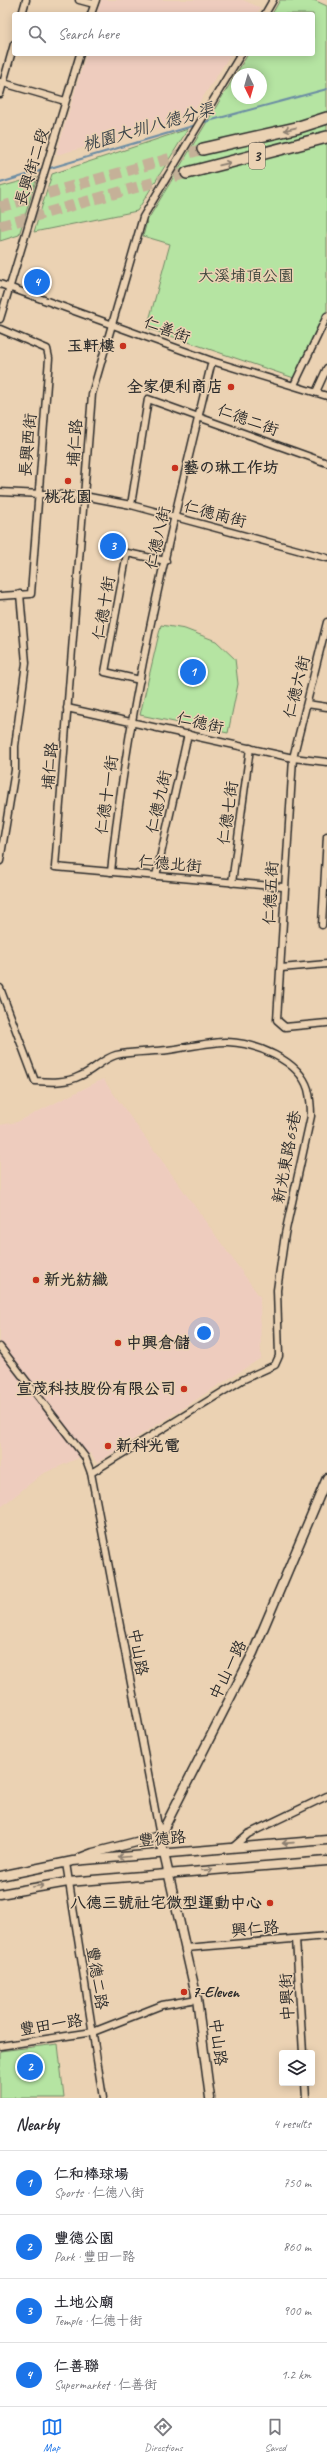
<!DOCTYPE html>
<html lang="en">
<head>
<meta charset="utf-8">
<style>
	body { margin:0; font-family:Caveat,"LXGW WenKai TC","Klee One",sans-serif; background:#f7f7f7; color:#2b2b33 }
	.controls { position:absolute; right:12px; bottom:12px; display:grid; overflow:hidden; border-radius:4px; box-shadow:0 2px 10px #0003 }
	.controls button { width:36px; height:36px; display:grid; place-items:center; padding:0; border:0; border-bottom:1px solid #e1e1e2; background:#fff; color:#2b2b33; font:20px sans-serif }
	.compass { position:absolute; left:231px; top:68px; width:36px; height:36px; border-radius:50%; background:#fff; box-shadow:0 2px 10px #0003; rotate:175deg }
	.you { position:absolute; left:204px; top:1333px; width:14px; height:14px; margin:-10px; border:3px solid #fff; border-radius:50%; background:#1a73e8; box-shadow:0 0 0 6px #1a73e833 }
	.badge { display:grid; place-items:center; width:26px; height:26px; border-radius:50%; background:#1a73e8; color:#fff; font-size:13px; font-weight:700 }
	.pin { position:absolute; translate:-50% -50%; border:2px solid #fff; box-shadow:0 1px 4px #0006 }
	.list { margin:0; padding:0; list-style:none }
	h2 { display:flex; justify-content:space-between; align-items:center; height:52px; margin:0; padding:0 16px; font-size:17px }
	h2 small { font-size:13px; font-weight:400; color:#7c7c81 }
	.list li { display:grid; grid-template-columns:26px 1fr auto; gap:12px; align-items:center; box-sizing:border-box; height:64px; padding:0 16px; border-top:1px solid #e1e1e2 }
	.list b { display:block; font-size:15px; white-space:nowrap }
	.list p { margin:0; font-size:13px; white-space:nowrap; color:#7c7c81 }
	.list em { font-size:13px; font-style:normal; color:#7c7c81 }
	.icon { flex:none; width:22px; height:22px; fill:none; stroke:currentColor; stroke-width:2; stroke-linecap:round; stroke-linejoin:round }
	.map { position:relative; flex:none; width:327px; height:2098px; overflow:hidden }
	.search { position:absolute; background:#fff; box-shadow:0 2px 10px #0003; left:12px; right:12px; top:12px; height:44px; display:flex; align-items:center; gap:10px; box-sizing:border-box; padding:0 14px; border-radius:4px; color:#7c7c81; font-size:15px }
	.sheet { height:308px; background:#fff }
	nav { display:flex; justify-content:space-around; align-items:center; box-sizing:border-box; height:56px; border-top:1px solid #e1e1e2; background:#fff; font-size:11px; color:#7c7c81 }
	nav a { display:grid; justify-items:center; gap:2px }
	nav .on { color:#1a73e8 }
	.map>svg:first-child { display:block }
</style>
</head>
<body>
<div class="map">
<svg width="327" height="2098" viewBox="0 0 327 2098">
	<rect width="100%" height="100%" fill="#ebd2b3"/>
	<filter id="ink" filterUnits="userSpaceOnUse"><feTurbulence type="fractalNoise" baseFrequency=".025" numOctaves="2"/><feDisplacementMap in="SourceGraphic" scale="8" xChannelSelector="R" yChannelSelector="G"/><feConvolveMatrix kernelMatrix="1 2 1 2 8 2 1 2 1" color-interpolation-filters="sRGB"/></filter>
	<g filter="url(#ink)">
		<!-- built -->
		<g fill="#eeccbe">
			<path d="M101,0h142l18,8 -5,6h-159z"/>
			<path d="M86,54h145l-43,66 -132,35z"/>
			<path d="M103,1079l157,218 1,61 -164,105 -7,-10 -48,21 -42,34v-383l17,-3z"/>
		</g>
		<!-- green -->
		<g fill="#b5e4a2" stroke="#708866" fill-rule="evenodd">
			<path d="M280,0h34l13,6v304l-33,68 -147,-50 23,-84 -27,-8 4,-15 101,-167h65v-40h-41zM237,74h24v24h-24z"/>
			<path d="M188,129l-51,82 -103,21 18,-58z"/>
			<path d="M37,177l-18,58 -19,6v-54z"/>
			<path d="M161,625l24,4 31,12 19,18 3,25 -10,49 -88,-18z"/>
			<path d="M58,2044l6,54h-64v-47z"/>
		</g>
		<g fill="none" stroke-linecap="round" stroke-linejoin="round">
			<!-- stream -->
			<g stroke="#6b8ca4" stroke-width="2">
				<path d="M201,123l126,-34"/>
				<path d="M47,169l149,-44"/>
				<path d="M0,183l43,-13"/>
			</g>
			<!-- highway-tunnel -->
			<g stroke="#c5b198" stroke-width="11" stroke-dasharray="11 5.5" stroke-linecap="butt">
				<path d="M0,207l203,-58"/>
				<path d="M0,226l187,-53"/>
			</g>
			<defs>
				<g id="street">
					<path d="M79,0l15,4"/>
					<path d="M22,14l4,-14"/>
					<path d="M91,14l5,-14"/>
					<path d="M265,14l8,-14"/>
					<path d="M241,54l-98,163 -51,177 -37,473 228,20"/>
					<path d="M0,82l65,19"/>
					<path d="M0,94l14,-50"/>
					<path d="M0,284l212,77 115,35"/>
					<path d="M0,319l80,-265"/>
					<path d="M0,329l47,20 2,9 -18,236 -31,2"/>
					<path d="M294,385l33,-69"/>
					<path d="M316,392l11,-24"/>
					<path d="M0,492l84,4 47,9 196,53"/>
					<path d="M131,505l17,-106 179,64"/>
					<path d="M327,622l-34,136 -16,262 8,7 42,-4"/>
					<path d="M140,680l-35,-8 22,-119 39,8"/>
					<path d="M307,704l20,3"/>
					<path d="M67,708l226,50 34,4"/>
					<path d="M0,861l15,-91v-24l11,-83 -6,-69"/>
					<path d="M111,872c17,-171 60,-343 101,-511"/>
					<path d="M156,876l32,-142"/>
					<path d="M232,883l18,-135"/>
					<path d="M322,925l5,-89"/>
					<path d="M281,968l46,-4"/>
					<path d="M0,988l35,93c16,1 31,2 45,-5 13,-5 22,-17 36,-21 16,-4 36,-3 52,-5 17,-2 44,-9 60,-8 27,1 71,18 80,47 2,8 3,18 3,27l-26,118 -8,56 2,66 -4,9 -33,15 -151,93"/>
					<path d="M0,1347l85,110 6,16 69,363"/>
					<path d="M232,1848l16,-14 79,-38"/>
					<path d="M66,1863l37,235"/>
					<path d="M296,1939l7,114"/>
					<path d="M186,1948l141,-12"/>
					<path d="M0,2046l93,-14 69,-27 35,-6"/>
					<path d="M305,2083l1,15"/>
				</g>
				<g id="secondary">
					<path d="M80,1858l13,-5 67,-17"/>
					<path d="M0,1876l73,-15 254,-21"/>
					<path d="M0,1894l68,-12 259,-21"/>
					<path d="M210,2098l-13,-99 -37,-163 93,-183 74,-175"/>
				</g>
				<g id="highway">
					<path d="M203,149l93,-21 31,-10"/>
					<path d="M187,173l140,-36"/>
				</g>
			</defs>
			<!-- street casing -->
			<use href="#street" stroke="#2b2b2b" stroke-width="9"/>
			<!-- secondary casing -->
			<use href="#secondary" stroke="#2b2b2b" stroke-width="11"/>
			<!-- highway casing -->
			<use href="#highway" stroke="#2b2b2b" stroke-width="14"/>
			<!-- street -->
			<use href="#street" stroke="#ebd2b3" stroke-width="6"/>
			<!-- secondary -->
			<use href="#secondary" stroke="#ebd2b3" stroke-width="8"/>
			<!-- highway -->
			<use href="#highway" stroke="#ebd2b3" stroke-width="11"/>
		</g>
		<!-- one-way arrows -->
		<defs><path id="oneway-shaft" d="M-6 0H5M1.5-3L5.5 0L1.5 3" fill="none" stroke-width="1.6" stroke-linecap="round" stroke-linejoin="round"/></defs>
		<g stroke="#8b7e6f">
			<use href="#oneway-shaft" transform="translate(290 129) rotate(167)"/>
			<use href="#oneway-shaft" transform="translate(225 164) rotate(-13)"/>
			<use href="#oneway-shaft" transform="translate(288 1843) rotate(176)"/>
			<use href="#oneway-shaft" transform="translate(124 1857) rotate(175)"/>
			<use href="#oneway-shaft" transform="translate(207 1870) rotate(-4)"/>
			<use href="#oneway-shaft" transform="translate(38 1886) rotate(-10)"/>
		</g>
	</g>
	<!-- markers -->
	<g fill="#c8321e" stroke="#ebd2b3" stroke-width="1.5">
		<circle cx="123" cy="346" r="4"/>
		<circle cx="231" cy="387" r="4"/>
		<circle cx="175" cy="468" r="4"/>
		<circle cx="68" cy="481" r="4"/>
		<circle cx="36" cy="1280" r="4"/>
		<circle cx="118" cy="1343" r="4"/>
		<circle cx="184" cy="1389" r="4"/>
		<circle cx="108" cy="1446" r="4"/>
		<circle cx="270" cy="1903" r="4"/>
		<circle cx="184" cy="1992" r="4"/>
	</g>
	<g text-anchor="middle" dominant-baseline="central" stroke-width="3" stroke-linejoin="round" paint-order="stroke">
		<!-- shield labels -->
		<rect fill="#ebd2b3" stroke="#655d54" stroke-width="1" x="249" y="143" width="16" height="26" rx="3"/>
		<g font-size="15" font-weight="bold" fill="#2b2b2b">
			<text x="257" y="156">3</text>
		</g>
		<!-- street labels -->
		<g font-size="16" fill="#2b2b2b" stroke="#ebd2b3">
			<text transform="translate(32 167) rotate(-73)">長興街二段</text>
			<text transform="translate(167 330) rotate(21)">仁善街</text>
			<text transform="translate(248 420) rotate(20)">仁德二街</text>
			<text transform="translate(75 443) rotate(-86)">埔仁路</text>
			<text transform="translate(28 445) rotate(-85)">長興西街</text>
			<text transform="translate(215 514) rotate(15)">仁德南街</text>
			<text transform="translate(158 538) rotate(-77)">仁德八街</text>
			<text transform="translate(104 608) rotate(-80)">仁德十街</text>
			<text transform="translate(297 687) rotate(-76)">仁德六街</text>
			<text transform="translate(200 723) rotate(13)">仁德街</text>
			<text transform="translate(50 766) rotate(-85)">埔仁路</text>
			<text transform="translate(107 795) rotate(-82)">仁德十一街</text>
			<text transform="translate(159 802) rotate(-77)">仁德九街</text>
			<text transform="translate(228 813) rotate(-82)">仁德七街</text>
			<text transform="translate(170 864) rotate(5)">仁德北街</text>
			<text transform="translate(271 893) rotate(-87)">仁德五街</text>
			<text transform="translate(287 1157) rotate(-79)">新光東路63巷</text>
			<text transform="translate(138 1652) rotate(80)">中山路</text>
			<text transform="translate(228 1670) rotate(-64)">中山一路</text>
			<text transform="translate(162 1839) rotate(-5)">豐德路</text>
			<text transform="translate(255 1929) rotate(-5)">興仁路</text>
			<text transform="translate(97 1978) rotate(81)">豐德二路</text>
			<text transform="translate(287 1997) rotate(-93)">中興街</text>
			<text transform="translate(51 2025) rotate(-9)">豐田一路</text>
			<text transform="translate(218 2042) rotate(83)">中山路</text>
		</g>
		<!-- park labels -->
		<g font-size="16" fill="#40473d" stroke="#ebd2b3">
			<text x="246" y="276">大溪埔頂公園</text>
		</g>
		<!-- poi labels -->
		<g font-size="16" font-weight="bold" fill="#2b2b2b" stroke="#ebd2b3" text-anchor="start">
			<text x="115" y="346" text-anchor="end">玉軒樓</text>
			<text x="223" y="387" text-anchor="end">全家便利商店</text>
			<text x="183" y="468">藝の琳工作坊</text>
			<text x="68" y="497" text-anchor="middle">桃花園</text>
			<text x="44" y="1280">新光紡織</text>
			<text x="126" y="1343">中興倉儲</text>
			<text x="176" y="1389" text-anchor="end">宣茂科技股份有限公司</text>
			<text x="116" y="1446">新科光電</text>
			<text x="262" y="1903" text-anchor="end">八德三號社宅微型運動中心</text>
			<text x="192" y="1992">7-Eleven</text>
		</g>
		<!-- water labels -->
		<g font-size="17" font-style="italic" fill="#3b4349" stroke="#ebd2b3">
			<text transform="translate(148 127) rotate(-16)">桃園大圳八德分渠</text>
		</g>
	</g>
</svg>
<div class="controls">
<button><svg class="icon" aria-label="layers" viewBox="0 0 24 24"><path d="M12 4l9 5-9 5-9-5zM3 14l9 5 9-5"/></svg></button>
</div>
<svg class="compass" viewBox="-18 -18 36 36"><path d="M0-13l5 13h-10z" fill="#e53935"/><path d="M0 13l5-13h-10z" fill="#7c7c81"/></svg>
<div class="you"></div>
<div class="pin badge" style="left:193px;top:672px">1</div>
<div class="pin badge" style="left:30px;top:2067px">2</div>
<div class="pin badge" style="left:113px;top:546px">3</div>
<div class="pin badge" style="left:37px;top:282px">4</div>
<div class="search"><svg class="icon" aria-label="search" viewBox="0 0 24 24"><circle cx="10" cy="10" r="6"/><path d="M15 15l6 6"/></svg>Search here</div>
</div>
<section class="sheet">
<h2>Nearby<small>4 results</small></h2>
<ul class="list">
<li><span class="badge">1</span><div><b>仁和棒球場</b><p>Sports · 仁德八街</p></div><em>750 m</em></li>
<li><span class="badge">2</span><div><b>豐德公園</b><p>Park · 豐田一路</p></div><em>860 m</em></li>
<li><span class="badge">3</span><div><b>土地公廟</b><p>Temple · 仁德十街</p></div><em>900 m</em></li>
<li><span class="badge">4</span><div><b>仁善聯</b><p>Supermarket · 仁善街</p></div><em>1.2 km</em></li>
</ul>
</section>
<nav>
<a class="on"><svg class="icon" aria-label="map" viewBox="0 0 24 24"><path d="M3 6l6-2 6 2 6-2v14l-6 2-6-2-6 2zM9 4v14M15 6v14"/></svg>Map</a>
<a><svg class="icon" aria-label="directions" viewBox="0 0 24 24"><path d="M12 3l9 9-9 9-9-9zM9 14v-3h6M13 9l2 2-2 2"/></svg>Directions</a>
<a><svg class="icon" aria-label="saved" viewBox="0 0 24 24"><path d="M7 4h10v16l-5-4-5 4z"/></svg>Saved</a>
</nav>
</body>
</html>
